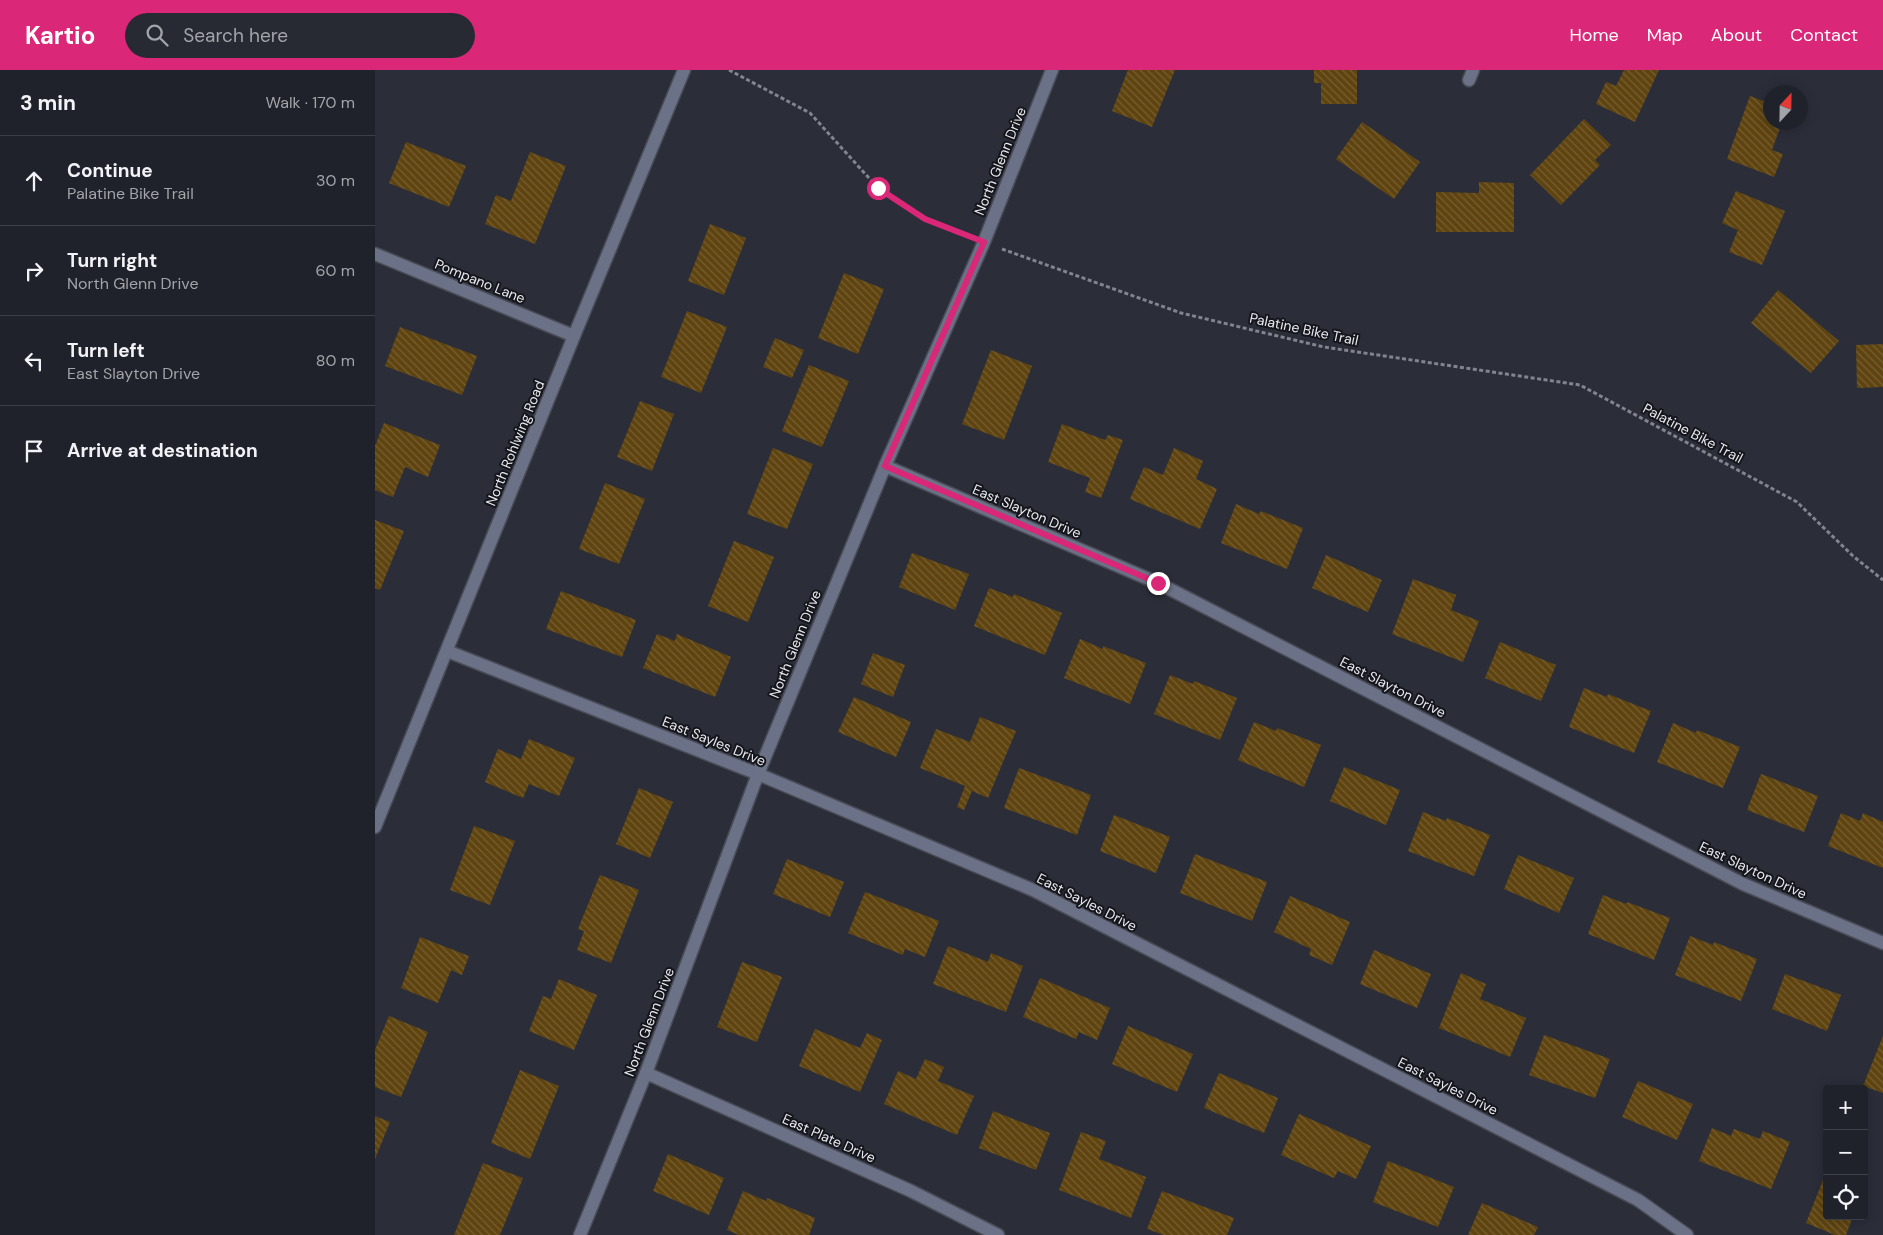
<!DOCTYPE html>
<html lang="en">
<head>
<meta charset="utf-8">
<style>
	body { margin:0; font-family:"DM Sans",sans-serif; background:#282a33; color:#f1f3f6 }
	.controls { position:absolute; right:15px; bottom:15px; display:grid; overflow:hidden; border-radius:5px; box-shadow:0 2px 12px #0003 }
	.controls button { width:45px; height:45px; display:grid; place-items:center; padding:0; border:0; border-bottom:1px solid #3d3f47; background:#20222b; color:#f1f3f6; font:25px sans-serif }
	.compass { position:absolute; left:1388px; top:15px; width:45px; height:45px; border-radius:50%; background:#20222b; box-shadow:0 2px 12px #0003; rotate:22deg }
	.stop { position:absolute; width:15px; height:15px; margin:-11px; border:4px solid #db2777; border-radius:50%; background:#fff }
	.stop.end { background:#db2777; border-color:#fff; box-shadow:0 1px 5px #0008 }
	.list { margin:0; padding:0; list-style:none }
	h2 { display:flex; justify-content:space-between; align-items:center; height:65px; margin:0; padding:0 20px; font-size:21px }
	h2 small { font-size:16px; font-weight:400; color:#a2a4a9 }
	.list li { display:grid; grid-template-columns:32px 1fr auto; gap:15px; align-items:center; box-sizing:border-box; height:90px; padding:0 20px; border-top:1px solid #3d3f47 }
	.list b { display:block; font-size:19px; white-space:nowrap }
	.list p { margin:0; font-size:16px; white-space:nowrap; color:#a2a4a9 }
	.list em { font-size:16px; font-style:normal; color:#a2a4a9 }
	.icon { flex:none; width:28px; height:28px; fill:none; stroke:currentColor; stroke-width:2; stroke-linecap:round; stroke-linejoin:round }
	.map { position:relative; flex:none; width:1508px; height:1165px; overflow:hidden }
	header { display:flex; align-items:center; gap:30px; box-sizing:border-box; height:70px; padding:0 25px; background:#db2777; color:#fff }
	header strong { font-size:24px }
	nav { display:flex; gap:28px; margin-inline-start:auto; font-size:18px }
	.search { width:350px; height:45px; background:#282a33; display:flex; align-items:center; gap:12px; box-sizing:border-box; padding:0 18px; border-radius:28px; color:#a2a4a9; font-size:19px }
	main { display:flex }
	aside { flex:1; background:#20222b }
	.map>svg:first-child { display:block }
</style>
</head>
<body>
<header>
<strong>Kartio</strong>
<div class="search"><svg class="icon" aria-label="search" viewBox="0 0 24 24"><circle cx="10" cy="10" r="6"/><path d="M15 15l6 6"/></svg>Search here</div>
<nav><a>Home</a><a>Map</a><a>About</a><a>Contact</a></nav>
</header>
<main>
<aside>
<h2>3 min<small>Walk · 170 m</small></h2>
<ul class="list">
<li><svg class="icon" aria-label="ahead" viewBox="0 0 24 24"><path d="M12 20V5M6 11l6-6 6 6"/></svg><div><b>Continue</b><p>Palatine Bike Trail</p></div><em>30 m</em></li>
<li><svg class="icon" aria-label="right" viewBox="0 0 24 24"><path d="M7 20v-9h11M14 6l5 5-5 5"/></svg><div><b>Turn right</b><p>North Glenn Drive</p></div><em>60 m</em></li>
<li><svg class="icon" aria-label="left" viewBox="0 0 24 24"><path d="M17 20v-9H6M10 6l-5 5 5 5"/></svg><div><b>Turn left</b><p>East Slayton Drive</p></div><em>80 m</em></li>
<li><svg class="icon" aria-label="arrive" viewBox="0 0 24 24"><path d="M6 21V4h12l-3 4 3 4H6"/></svg><div><b>Arrive at destination</b></div></li>
</ul>
</aside>
<div class="map">
<svg width="1508" height="1165" viewBox="0 0 1508 1165">
	<defs>
		<pattern id="building-back-hatch" width="6" height="6" patternUnits="userSpaceOnUse" patternTransform="scale(1.25)"><rect width="6" height="6" fill="#5f4410"/><path d="M-1 5l2 2M0 0l6 6M5-1l2 2" fill="none" stroke="#765f33"/></pattern>
	</defs>
	<rect width="100%" height="100%" fill="#2b2e39"/>
	<!-- building -->
	<g fill="url(#building-back-hatch)">
		<path d="M753,0h47l-23,57 -40,-16z"/>
		<path d="M939,0h43v34h-36v-21h-7z"/>
		<path d="M1249,0h35l-24,52 -39,-18 10,-22 10,4z"/>
		<path d="M1375,26l21,8v18h11l-10,28 11,4 -9,23 -47,-18z"/>
		<path d="M1209,49l27,26 -16,15 5,5 -39,40 -31,-30z"/>
		<path d="M987,52l58,40 -26,37 -58,-40z"/>
		<path d="M31,72l60,24 -17,41 -60,-24z"/>
		<path d="M155,82l36,14 -31,78 -50,-20 11,-29 15,6z"/>
		<path d="M1104,112l35,1v49h-78v-40l43,1z"/>
		<path d="M1361,121l49,20 -23,54 -33,-13 9,-22 -16,-7z"/>
		<path d="M335,154l36,14 -22,57 -36,-14z"/>
		<path d="M469,203l40,16 -26,65 -40,-16z"/>
		<path d="M1403,220l61,51 -28,32 -60,-50z"/>
		<path d="M312,241l40,16 -26,66 -40,-16z"/>
		<path d="M25,257l77,29 -15,39 -77,-29z"/>
		<path d="M400,268l29,12 -12,28 -29,-11z"/>
		<path d="M1508,274v43l-26,1 -1,-43z"/>
		<path d="M616,280l41,16 -28,74 -42,-16z"/>
		<path d="M434,295l40,16 -27,66 -40,-16z"/>
		<path d="M265,331l34,13 -22,57 -35,-14z"/>
		<path d="M9,353l56,22 -12,32 -23,-10 -12,30 -18,-7v-44z"/>
		<path d="M687,354l43,16 3,-5 15,5 -22,58 -16,-6 5,-14 -42,-16z"/>
		<path d="M398,378l40,16 -26,65 -40,-15z"/>
		<path d="M799,378l29,13 -7,18 21,10 -17,40 -70,-30 14,-32 19,8z"/>
		<path d="M230,413l40,16 -26,65 -40,-15z"/>
		<path d="M861,434l23,10 2,-3 42,17 -16,41 -66,-26z"/>
		<path d="M0,450l29,11 -24,59 -5,-2z"/>
		<path d="M359,471l40,16 -26,65 -40,-16z"/>
		<path d="M537,483l57,21 -14,36 -56,-23z"/>
		<path d="M951,485l56,25 -14,32 -56,-24z"/>
		<path d="M1038,509l43,16 -5,15 28,11 -16,41 -71,-28z"/>
		<path d="M614,518l24,9 1,-3 48,19 -17,42 -71,-29z"/>
		<path d="M186,521l75,29 -14,37 -76,-28z"/>
		<path d="M282,564l18,7 2,-7 54,23 -16,40 -72,-29z"/>
		<path d="M705,569l23,10v-3l43,17 -16,41 -66,-26z"/>
		<path d="M1125,572l56,23 -15,36 -56,-23z"/>
		<path d="M498,583l32,12 -12,32 -32,-13z"/>
		<path d="M795,605l23,9 1,-3 43,17 -17,42 -66,-26z"/>
		<path d="M1209,618l23,9 1,-3 43,17 -17,42 -65,-26z"/>
		<path d="M479,627l57,25 -15,35 -58,-25z"/>
		<path d="M605,647l36,14 -28,67 -16,-7 -8,19 -7,-3 8,-21 -45,-18 16,-39 34,13z"/>
		<path d="M879,652l22,9 1,-3 44,17 -17,42 -66,-27z"/>
		<path d="M1298,653l23,10 1,-3 43,17 -17,41 -66,-26z"/>
		<path d="M154,669l46,19 -16,38 -30,-12 -6,14 -38,-16 13,-33 23,10z"/>
		<path d="M969,697l56,23 -14,35 -56,-24z"/>
		<path d="M644,698l72,27 -14,40 -73,-27z"/>
		<path d="M1386,704l57,22 -14,36 -57,-22z"/>
		<path d="M264,718l34,14 -23,56 -34,-14z"/>
		<path d="M1048,742l23,9 1,-3 43,17 -16,41 -66,-25z"/>
		<path d="M1466,743l19,8 3,-8 20,9v46l-55,-22z"/>
		<path d="M739,745l56,22 -14,36 -56,-22z"/>
		<path d="M99,756l41,15 -25,64 -40,-15z"/>
		<path d="M820,784l72,28 -15,39 -72,-28z"/>
		<path d="M1143,785l56,23 -15,35 -55,-24z"/>
		<path d="M412,789l57,23 -14,35 -57,-23z"/>
		<path d="M225,805l39,15 -28,73 -34,-13 7,-19 -6,-2z"/>
		<path d="M490,822l74,29 -14,36 -20,-8 -2,6 -55,-22z"/>
		<path d="M1228,825l23,9 1,-2 43,16 -16,42 -66,-26z"/>
		<path d="M915,826l60,26 -18,43 -23,-10 2,-6 -37,-17z"/>
		<path d="M1315,866l23,9 1,-3 43,17 -16,42 -66,-26z"/>
		<path d="M45,867l49,19 -7,19 -11,-5 -13,33 -37,-15z"/>
		<path d="M573,876l40,16 3,-9 32,13 -17,46 -73,-28z"/>
		<path d="M999,880l57,24 -14,34 -57,-24z"/>
		<path d="M367,892l40,15 -25,65 -40,-15z"/>
		<path d="M1086,903l25,11 -6,15 46,19 -16,39 -71,-29z"/>
		<path d="M1410,904l56,21 -14,36 -55,-22z"/>
		<path d="M665,908l70,30 -13,32 -18,-8 -3,7 -53,-22z"/>
		<path d="M184,909l38,16 -23,55 -45,-19 14,-35 8,3z"/>
		<path d="M14,946l39,16 -27,65 -26,-10v-37z"/>
		<path d="M753,956l65,28 -16,38 -65,-28z"/>
		<path d="M440,959l45,19 7,-15 15,7 -22,52 -61,-26z"/>
		<path d="M1169,965l66,24 -15,39 -66,-23z"/>
		<path d="M1508,966v57l-20,-7z"/>
		<path d="M550,989l19,8 -6,14 36,15 -17,39 -73,-31 14,-33 18,8z"/>
		<path d="M145,1000l39,16 -29,73 -39,-16z"/>
		<path d="M844,1003l59,25 -14,35 -60,-25z"/>
		<path d="M1263,1011l55,23 -16,36 -55,-23z"/>
		<path d="M618,1041l57,22 -14,37 -57,-22z"/>
		<path d="M924,1044l72,32 -15,33 -18,-8 -4,7 -53,-23z"/>
		<path d="M0,1046l15,6 -15,37z"/>
		<path d="M1337,1058l19,8 3,-7 26,10 3,-8 27,11 -19,47 -72,-28z"/>
		<path d="M706,1062l25,9 -7,18 47,18 -15,41 -72,-28z"/>
		<path d="M293,1084l56,24 -15,37 -56,-24z"/>
		<path d="M1013,1091l66,26 -16,40 -65,-25z"/>
		<path d="M108,1093l40,15 -23,57h-46z"/>
		<path d="M1452,1100v46h26l-7,19h-11l-29,-12z"/>
		<path d="M368,1121l23,10 1,-3 48,20 -6,17h-70l-12,-5z"/>
		<path d="M787,1121l72,27 -7,17h-63l-17,-6z"/>
		<path d="M1107,1133l56,24 -4,8h-66z"/>
	</g>
	<g fill="none" stroke-linecap="round" stroke-linejoin="round">
		<defs>
			<g id="minor">
				<path d="M1094,10l4,-10"/>
				<path d="M0,184l199,82"/>
				<path d="M510,396l273,117 585,301 140,59"/>
				<path d="M72,581l311,123 275,116 605,310 49,35"/>
				<path d="M0,757l199,-491 110,-266"/>
				<path d="M271,1003l265,118 87,44"/>
				<path d="M205,1165l66,-162 112,-299 127,-308 99,-224 68,-172"/>
			</g>
		</defs>
		<!-- minor casing -->
		<use href="#minor" stroke="#494c56" stroke-width="15"/>
		<!-- path -->
		<g stroke="#82848e" stroke-width="3" stroke-dasharray="4 2.5" stroke-linecap="butt">
			<path d="M354,0l81,43 68,75 47,31 40,16"/>
			<path d="M627,179l179,64 143,34 256,38 217,117 56,54 30,24"/>
		</g>
		<!-- minor -->
		<use href="#minor" stroke="#6b7186" stroke-width="12"/>
	</g>
	<g fill="none" stroke-linecap="round" stroke-linejoin="round">
		<!-- route -->
		<path stroke="#db2777" stroke-width="6" d="M503,118l47,31 59,23 -99,224 273,117"/>
	</g>
	<g text-anchor="middle" dominant-baseline="central" stroke-width="4" stroke-linejoin="round" paint-order="stroke">
		<!-- street labels -->
		<g font-size="14" fill="#e7e9f1" stroke="#15161b">
			<text transform="translate(625 91) rotate(-68)">North Glenn Drive</text>
			<text transform="translate(105 211) rotate(22)">Pompano Lane</text>
			<text transform="translate(929 259) rotate(12)">Palatine Bike Trail</text>
			<text transform="translate(1318 363) rotate(28)">Palatine Bike Trail</text>
			<text transform="translate(140 373) rotate(-68)">North Rohlwing Road</text>
			<text transform="translate(652 441) rotate(23)">East Slayton Drive</text>
			<text transform="translate(420 574) rotate(-68)">North Glenn Drive</text>
			<text transform="translate(1018 617) rotate(27)">East Slayton Drive</text>
			<text transform="translate(339 671) rotate(22)">East Sayles Drive</text>
			<text transform="translate(1378 800) rotate(25)">East Slayton Drive</text>
			<text transform="translate(712 832) rotate(27)">East Sayles Drive</text>
			<text transform="translate(274 952) rotate(-69)">North Glenn Drive</text>
			<text transform="translate(1073 1016) rotate(27)">East Sayles Drive</text>
			<text transform="translate(454 1068) rotate(24)">East Plate Drive</text>
		</g>
	</g>
</svg>
<div class="controls">
<button>+</button>
<button>−</button>
<button><svg class="icon" aria-label="locate" viewBox="0 0 24 24"><circle cx="12" cy="12" r="6"/><path d="M12 2v4M12 18v4M2 12h4M18 12h4"/></svg></button>
</div>
<svg class="compass" viewBox="-18 -18 36 36"><path d="M0-13l5 13h-10z" fill="#e53935"/><path d="M0 13l5-13h-10z" fill="#a2a4a9"/></svg>
<div class="stop" style="left:503px;top:118px"></div>
<div class="stop end" style="left:783px;top:513px"></div>
</div>
</main>
</body>
</html>
